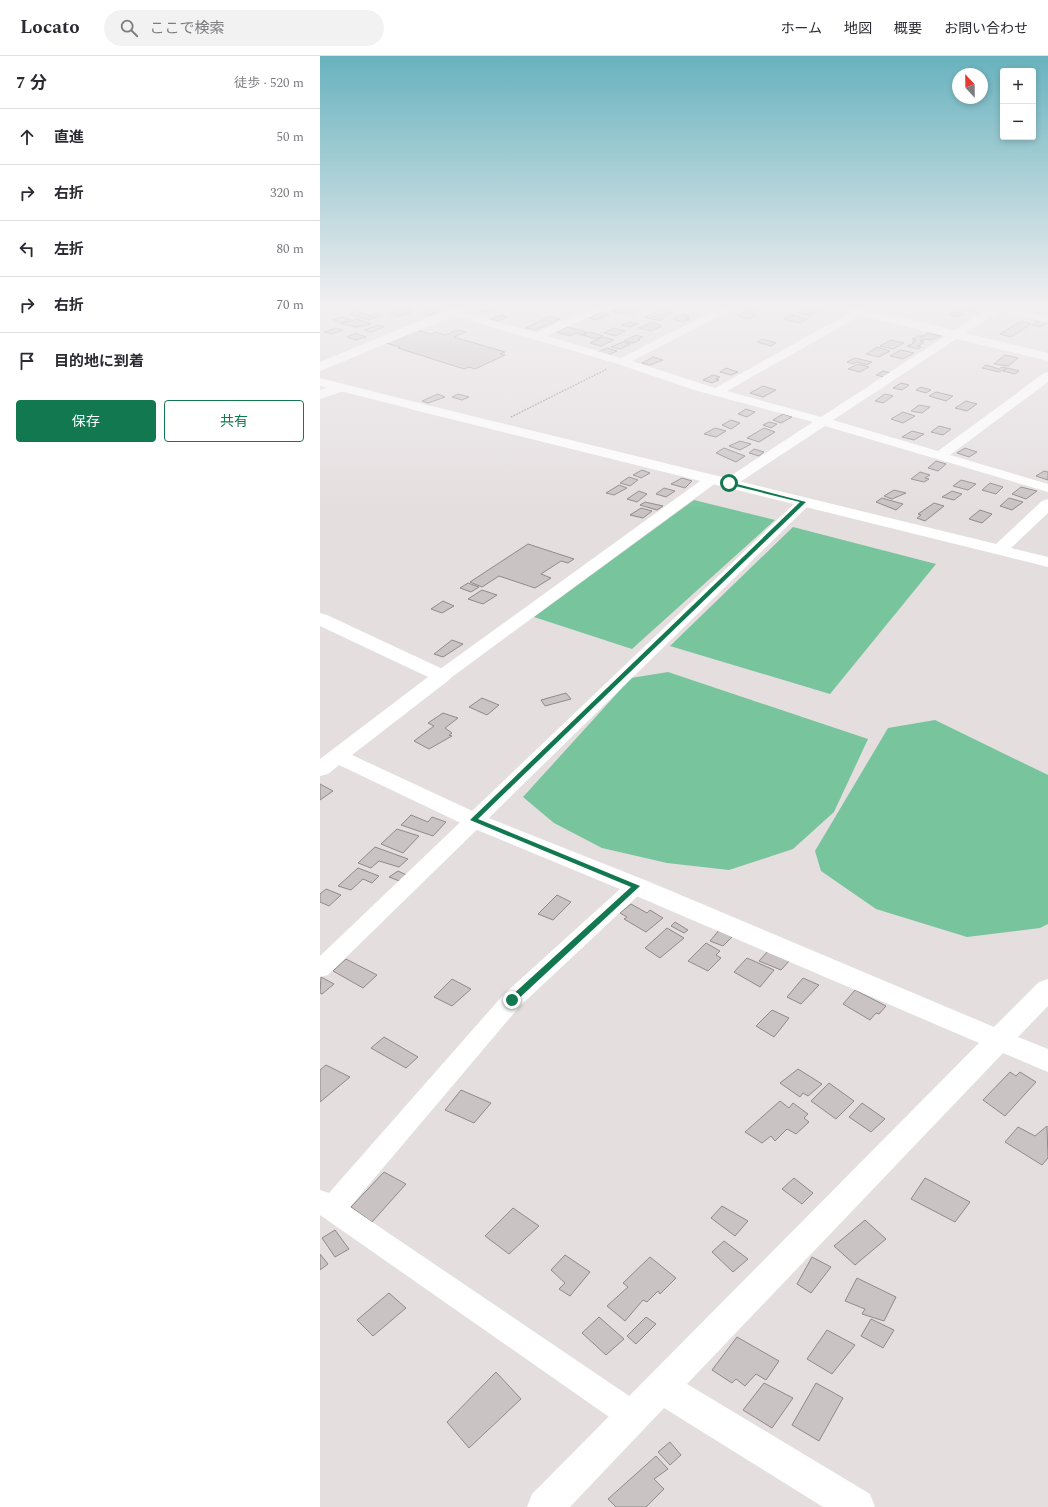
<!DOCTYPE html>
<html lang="ja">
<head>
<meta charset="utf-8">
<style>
	body { margin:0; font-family:Spectral,"Noto Sans JP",serif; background:#f2f2f3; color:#2b2b33 }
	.controls { position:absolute; right:12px; top:12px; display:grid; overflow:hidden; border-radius:4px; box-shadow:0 2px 6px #0003 }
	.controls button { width:36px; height:36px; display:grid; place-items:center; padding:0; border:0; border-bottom:1px solid #e1e1e2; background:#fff; color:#2b2b33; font:20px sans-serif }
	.compass { position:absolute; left:632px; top:12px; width:36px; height:36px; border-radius:50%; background:#fff; box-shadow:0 2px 6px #0003; rotate:338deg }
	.stop { position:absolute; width:12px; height:12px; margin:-9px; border:3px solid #117850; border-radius:50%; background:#fff }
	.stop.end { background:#117850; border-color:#fff; box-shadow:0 1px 4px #0008 }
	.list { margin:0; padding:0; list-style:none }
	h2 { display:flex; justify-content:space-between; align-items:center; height:52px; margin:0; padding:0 16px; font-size:17px }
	h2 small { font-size:13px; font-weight:400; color:#7c7c81 }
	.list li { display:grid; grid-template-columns:26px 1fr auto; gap:12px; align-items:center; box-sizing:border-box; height:56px; padding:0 16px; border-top:1px solid #e1e1e2 }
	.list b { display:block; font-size:15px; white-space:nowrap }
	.list em { font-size:13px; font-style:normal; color:#7c7c81 }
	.actions { display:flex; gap:8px; padding:12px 16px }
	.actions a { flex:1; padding:9px 0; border:1px solid #117850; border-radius:4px; text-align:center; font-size:14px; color:#117850 }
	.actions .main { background:#117850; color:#fff }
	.icon { flex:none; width:22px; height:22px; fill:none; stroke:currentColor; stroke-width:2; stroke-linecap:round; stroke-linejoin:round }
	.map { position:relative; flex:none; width:728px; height:1451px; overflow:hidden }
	header { display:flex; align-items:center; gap:24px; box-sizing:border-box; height:56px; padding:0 20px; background:#fff; border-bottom:1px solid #e1e1e2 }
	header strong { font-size:19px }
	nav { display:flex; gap:22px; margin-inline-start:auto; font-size:14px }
	.search { width:280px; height:36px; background:#f2f2f3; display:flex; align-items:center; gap:10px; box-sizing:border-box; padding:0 14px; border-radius:22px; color:#7c7c81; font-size:15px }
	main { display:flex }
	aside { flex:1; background:#fff }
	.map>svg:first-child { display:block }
</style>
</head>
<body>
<header>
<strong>Locato</strong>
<div class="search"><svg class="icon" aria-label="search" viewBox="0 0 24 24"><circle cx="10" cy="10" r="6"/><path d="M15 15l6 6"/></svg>ここで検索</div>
<nav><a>ホーム</a><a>地図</a><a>概要</a><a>お問い合わせ</a></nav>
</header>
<main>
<aside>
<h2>7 分<small>徒歩 · 520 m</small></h2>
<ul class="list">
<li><svg class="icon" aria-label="ahead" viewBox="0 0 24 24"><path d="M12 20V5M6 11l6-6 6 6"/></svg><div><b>直進</b></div><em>50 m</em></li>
<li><svg class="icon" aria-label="right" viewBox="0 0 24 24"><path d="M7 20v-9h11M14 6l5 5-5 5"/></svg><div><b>右折</b></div><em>320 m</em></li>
<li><svg class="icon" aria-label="left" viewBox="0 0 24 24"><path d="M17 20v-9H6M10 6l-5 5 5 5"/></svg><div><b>左折</b></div><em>80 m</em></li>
<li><svg class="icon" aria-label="right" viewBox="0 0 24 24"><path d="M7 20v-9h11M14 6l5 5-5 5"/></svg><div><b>右折</b></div><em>70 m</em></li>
<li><svg class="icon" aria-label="arrive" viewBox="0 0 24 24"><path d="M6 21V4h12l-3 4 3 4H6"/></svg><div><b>目的地に到着</b></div></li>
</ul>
<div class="actions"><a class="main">保存</a><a>共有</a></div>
</aside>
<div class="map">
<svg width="728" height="1451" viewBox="0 0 728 1451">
	<rect width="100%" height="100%" fill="#e4dedf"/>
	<!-- green -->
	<g fill="#78c49d">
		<path d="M374,444l81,20 -143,129 -98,-32z"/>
		<path d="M473,471l143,37 -106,130 -160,-48z"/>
		<path d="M348,616l200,67 -34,73 -41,37 -64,21 -62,-7 -65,-15 -48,-25 -31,-26 108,-119z"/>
		<path d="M615,664l113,55v149l-8,4 -73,9 -91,-28 -55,-38 -6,-20 73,-123z"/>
	</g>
	<!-- building -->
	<g fill="#c9c3c4" stroke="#8f8a8b">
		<path d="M90,251l5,2 -7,2 4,1 -14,5 -8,-4z"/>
		<path d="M166,251l8,2 -9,3 -7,-1z"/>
		<path d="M301,251h1l16,4 -7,3 -5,-1 2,-1 -3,-1 -5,3 -9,-3z"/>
		<path d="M428,251h6l8,2 -8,4 -12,-3z"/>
		<path d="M491,251l13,2 -15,7 -11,-3z"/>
		<path d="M641,251h19l-8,5 -14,-3z"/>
		<path d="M110,253l12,4 -9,3 -12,-4z"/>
		<path d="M342,254l10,3 -9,3 -10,-3z"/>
		<path d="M36,255l14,5 7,-3 5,2 -13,5 -19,-6z"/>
		<path d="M634,255l10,3 -6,3 -9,-2z"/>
		<path d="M425,256l11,3 -8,4 -11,-3z"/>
		<path d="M278,258h6l5,1 -14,5 -6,-2z"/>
		<path d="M363,258l7,2 -4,2 4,1 -6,3 -11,-3z"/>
		<path d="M181,259l6,2 -10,5 -7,-2z"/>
		<path d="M331,259l13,4 -4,2 -15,-4z"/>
		<path d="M473,259l15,4 -9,4 -15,-4z"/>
		<path d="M230,260l10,3 -24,11 -10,-2z"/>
		<path d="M22,261l9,3 -8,3 -10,-3z"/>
		<path d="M37,263l14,5 -15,3 -15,-3z"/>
		<path d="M716,263l12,3v1l-9,4 -7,-2 7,-3 -6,-2z"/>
		<path d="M701,265l10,3 -20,13 -11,-3z"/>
		<path d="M310,266l8,2 -8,3 -8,-2z"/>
		<path d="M332,266l10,4 -11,5 -12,-3z"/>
		<path d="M58,269l6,2 -13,5 -7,-2z"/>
		<path d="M248,271l19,5 -5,3 -5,-2 -7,3 -14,-4z"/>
		<path d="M16,272l7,2 -11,4 -8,-2z"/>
		<path d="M294,272l11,3 -9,5 -12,-3z"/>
		<path d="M97,274l14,4 4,-2 10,3 12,-5 9,2 -12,5 51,15 -5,2 5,1 -30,14 -6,-2 -5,2 -66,-21 2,-1 -14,-4z"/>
		<path d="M270,276l13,4 -7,3 -13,-4z"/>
		<path d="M36,277l10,4 -10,3 -9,-3z"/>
		<path d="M607,277l14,3 -10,4 -6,-1 -5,2 4,1 -6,4 3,1 -3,2 -11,-3 7,-3 -2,-1 4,-2 -4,-1 6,-3h6z"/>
		<path d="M316,279l7,2 -5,2 2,1 -7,3 -9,-2z"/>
		<path d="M283,281l11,3 -13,6 -11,-3z"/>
		<path d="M442,283l14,4 -5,3 -14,-4z"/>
		<path d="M571,284l13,3 -11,6 -13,-3z"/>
		<path d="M303,286l8,2 -11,5 -9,-2z"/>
		<path d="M557,291l13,4 -11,6 -13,-3z"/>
		<path d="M287,292l10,3 -9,4 -10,-3z"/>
		<path d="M581,294l13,3 -11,6 -13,-3z"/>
		<path d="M685,299l13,3 -10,8 -14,-2z"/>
		<path d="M333,301l10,3 -13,5 -8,-2z"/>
		<path d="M535,302l17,4 -5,3 -10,-3 -4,2 -6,-2z"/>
		<path d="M538,308l11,3 -9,5 -12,-3z"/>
		<path d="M666,309l13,4 3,-2 5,1 -8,4 -17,-4z"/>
		<path d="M406,312l12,4 -7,3 -11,-3z"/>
		<path d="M688,312l11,3 -4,3 -12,-3z"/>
		<path d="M563,315l8,2 -7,4 -8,-2z"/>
		<path d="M393,319l7,2 -4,2 3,1 -7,3 -9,-3z"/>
		<path d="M581,327l8,2 -7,5 -9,-2z"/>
		<path d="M443,330l13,4 -13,7 -13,-4z"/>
		<path d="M601,331l10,3 -5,3 -10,-3z"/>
		<path d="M616,336l17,4 -7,5 -17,-5z"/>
		<path d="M118,338l7,3 -17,6 -6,-2z"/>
		<path d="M138,338l11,3 -7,3 -10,-3z"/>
		<path d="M565,338l8,2 -10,7 -8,-2z"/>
		<path d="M646,345l11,3 -10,7 -12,-3z"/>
		<path d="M599,349l11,2 -8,6 -11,-2z"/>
		<path d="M426,353l9,3 -8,5 -9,-3z"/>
		<path d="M583,356l12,4 -12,7 -12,-4z"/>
		<path d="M463,358l9,3 -11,6 -8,-3z"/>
		<path d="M411,364l9,3 -9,6 -9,-4z"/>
		<path d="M449,366l8,2 -6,4 -8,-3z"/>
		<path d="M619,370l12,3 -8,6 -12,-3z"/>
		<path d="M395,372l11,3 -10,6 -12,-3z"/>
		<path d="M444,372l11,4 -16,10 -12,-4z"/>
		<path d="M592,375l12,3 -10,6 -12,-3z"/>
		<path d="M420,385l11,3 -11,6 -11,-4z"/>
		<path d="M404,392l21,8 -9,6 -20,-9z"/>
		<path d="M645,392l12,4 -8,5 -12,-4z"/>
		<path d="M434,393l10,3 -5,4 -10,-3z"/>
		<path d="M616,405l10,3 -8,7 -10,-3z"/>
		<path d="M322,414l8,3 -9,5 -8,-3z"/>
		<path d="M724,415l4,1v8l-12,-4z"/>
		<path d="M600,416l10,3 -5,3 4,1 -5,3 -13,-3z"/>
		<path d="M309,421l9,3 -8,6 -10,-3z"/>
		<path d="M362,422l10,3 -7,7 -14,-4z"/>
		<path d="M641,424l15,4 -8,6 -15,-4z"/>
		<path d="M670,427l13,4 -7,7 -14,-4z"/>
		<path d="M299,429l8,3 -13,7 -8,-2z"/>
		<path d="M701,431l16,4 -11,8 -14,-5z"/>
		<path d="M344,432l11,3 -9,6 -10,-3z"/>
		<path d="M574,434l12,3 -14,6 -8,-3z"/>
		<path d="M319,435l8,3 -10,8 -10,-3z"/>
		<path d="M632,435l10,3 -8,6 -12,-3z"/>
		<path d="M562,442l21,6 -7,6 -20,-8z"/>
		<path d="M689,442l14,4 -11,8 -12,-4z"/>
		<path d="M325,446l18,4 -6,4 -17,-5z"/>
		<path d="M614,447l10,3 -19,15 -8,-3 4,-3 -3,-1z"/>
		<path d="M321,452l11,3 -9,7 -13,-3z"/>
		<path d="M660,454l12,4 -10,9 -13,-4z"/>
		<path d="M208,488l46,15 -6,4 -7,-2 -20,13 10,4 -16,10 -36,-12 -17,11 -12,-5z"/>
		<path d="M148,527l11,4 -8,5 -11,-4z"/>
		<path d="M162,534l15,5 -14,9 -15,-5z"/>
		<path d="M123,545l11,5 -12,7 -11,-4z"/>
		<path d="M132,584l11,4 -20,13 -9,-3z"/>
		<path d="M246,637l5,6 -26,7 -4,-6z"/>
		<path d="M162,642l17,7 -12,10 -18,-8z"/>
		<path d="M123,657l15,5 -13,10 7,5 -3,2 3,1 -23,13 -15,-8 20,-15 -6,-3z"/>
		<path d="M0,728l13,7 -13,9z"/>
		<path d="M91,759l17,7 4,-5 14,5 -13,14 -32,-11z"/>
		<path d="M77,773l22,7 -16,17 -22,-9z"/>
		<path d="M55,791l33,12 -9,8 -20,-6 -8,7 -13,-5z"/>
		<path d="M38,812l21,8 -7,7 -9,-4 -12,11 -13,-4z"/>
		<path d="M78,815l11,5 -7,6 -13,-5z"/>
		<path d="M6,833l15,6 -12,11 -9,-4v-8z"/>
		<path d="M237,839l14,7 -18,18 -15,-6z"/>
		<path d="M311,848l16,9 3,-3 13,8 -17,14 -22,-13 3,-2 -7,-4z"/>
		<path d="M355,866l13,8 -4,3 -13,-7z"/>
		<path d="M347,872l17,10 -24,20 -15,-10z"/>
		<path d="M400,873l14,6 -11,11 -13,-5z"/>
		<path d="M386,887l14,8 -4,4 5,3 -13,13 -20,-10z"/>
		<path d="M448,895l22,9 -9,10 -22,-9z"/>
		<path d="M427,902l27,12 -14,17 -26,-15z"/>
		<path d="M26,903l31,16 -14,13 -30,-17z"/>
		<path d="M1,921l13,7 -12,10 -2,-1z"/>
		<path d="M483,922l16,7 -18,19 -14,-7z"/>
		<path d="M132,923l19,10 -19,17 -18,-9z"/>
		<path d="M535,934l31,16 -7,8 -3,-1 -6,7 -27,-16z"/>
		<path d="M452,954l17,8 -15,19 -18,-11z"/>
		<path d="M64,981l34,20 -12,11 -35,-20z"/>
		<path d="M6,1009l24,12 -30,25v-32z"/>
		<path d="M478,1013l24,15 -14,12 -5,-3 -3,4 -20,-14z"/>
		<path d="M690,1016l6,4 4,-4 16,10 -31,34 -22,-16z"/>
		<path d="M509,1027l25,18 -18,18 -25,-18z"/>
		<path d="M141,1034l30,13 -17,20 -29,-13z"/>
		<path d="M460,1045l9,7 4,-5 15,11 -4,4 5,4 -13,12 -9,-5 -12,12 -4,-5 -9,7 -17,-11z"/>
		<path d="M542,1047l23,16 -14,13 -22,-15z"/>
		<path d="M727,1070l1,32 -6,7 -37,-23 13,-15 17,9z"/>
		<path d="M64,1116l22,12 -34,38 -21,-15z"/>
		<path d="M474,1122l19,15 -11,11 -20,-15z"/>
		<path d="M605,1122l45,24 -15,20 -44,-23z"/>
		<path d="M402,1150l26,15 -13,15 -24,-18z"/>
		<path d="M193,1152l26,18 -30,28 -24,-18z"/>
		<path d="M545,1164l21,19 -31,26 -21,-19z"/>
		<path d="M15,1174l14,19 -14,8 -13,-19z"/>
		<path d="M404,1185l24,18 -15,13 -21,-20z"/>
		<path d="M0,1198l8,10 -8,6z"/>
		<path d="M245,1199l25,17 -20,24 -11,-7 6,-6 -14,-13z"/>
		<path d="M330,1201l26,21 -16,16 -2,-3 -11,11 -4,-2 -18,21 -18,-15 21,-19 -5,-4z"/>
		<path d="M492,1201l19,10 -20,26 -14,-9z"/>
		<path d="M537,1222l39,19 -12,24 -22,-7 3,-5 -20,-8z"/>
		<path d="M69,1237l17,15 -33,28 -16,-16z"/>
		<path d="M279,1261l25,22 -18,16 -24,-22z"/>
		<path d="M326,1261l10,7 -20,20 -9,-8z"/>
		<path d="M551,1263l23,11 -11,18 -22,-12z"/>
		<path d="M507,1274l28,15 -23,29 -25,-15z"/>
		<path d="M417,1281l42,24 -13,19 -10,-6 -11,12 -9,-7 -4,4 -20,-13z"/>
		<path d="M176,1316l25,27 -52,49 -22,-26z"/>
		<path d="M444,1327l29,15 -21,30 -29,-18z"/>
		<path d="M496,1327l27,15 -24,43 -27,-16z"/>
		<path d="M350,1386l11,13 -11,10 -12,-13z"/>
		<path d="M336,1400l12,13 -14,10 10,10 -18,18h-30l-8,-8z"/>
	</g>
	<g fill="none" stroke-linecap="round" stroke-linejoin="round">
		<!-- path -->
		<path stroke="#8d898a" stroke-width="1.5" stroke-dasharray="1.5 1.5" stroke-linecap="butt" d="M191,361l96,-48"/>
		<!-- minor -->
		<g fill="#fff" fill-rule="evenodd">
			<path d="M110,251h17l89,26 57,-26h14l-1,2 -59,27 74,22 100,-51h13l-1,2 -101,52 83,27 145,-81h11l-1,3 -143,81 94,26 169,-110h18l40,10v6l-49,-12 -166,109 105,31 106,-78 4,-1v10l-98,73 98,29v8l-223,-66 -91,60 -5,1 -5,-1 -2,-3 2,-3 89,-58 -119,-32 -76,-26 -187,-55z"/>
			<path d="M0,322l103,26 2,3 -2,3 -4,1 -99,-25z"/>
			<path d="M392,419l5,1 2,3 -2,3 -269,198 -6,1 -6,-1 -3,-4 3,-4 271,-196z"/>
			<path d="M484,442l5,1 2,3 -2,3 -481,470 -8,2v-21l479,-457z"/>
			<path d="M316,823l7,2 3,5 -3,5 -123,115 -170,201 294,199 4,10 -4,10 -11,5 -11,-5 -302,-211v-25l9,3 175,-199 125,-113z"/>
		</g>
		<!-- tertiary -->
		<g fill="#fff" fill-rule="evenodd">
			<path d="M133,251h17l-2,3 -148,61v-9z"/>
			<path d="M19,328l5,1 2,3 -2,3 -24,8v-9z"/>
			<path d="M99,347l577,141 46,-43 6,-2v14l-37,35 37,9v10l-634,-157 -2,-3 2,-3z"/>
			<path d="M0,557l7,2 122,57 3,4 -3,4 -97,75 129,60 164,65 349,147 45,-45 9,-3v27l-30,31 30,12v23l-45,-19 -316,331 183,110 5,13h-52l-159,-99 -94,99h-43l5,-13 447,-451 -352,-151 -162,-67 -126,-60 -11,9 -8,2v-17l108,-82 -108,-51z"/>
		</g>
		<!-- secondary -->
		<path fill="#fff" fill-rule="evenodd" d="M517,251h21l190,46v8l-209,-51z"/>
	</g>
	<!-- sky -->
	<linearGradient id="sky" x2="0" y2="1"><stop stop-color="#68b2be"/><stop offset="0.55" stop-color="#f3f0f1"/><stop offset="1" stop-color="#f3f0f1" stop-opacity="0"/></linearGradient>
	<rect width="728" height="454" fill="url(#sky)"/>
	<!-- route -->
	<path fill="#117850" d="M409,426l77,20 -328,317 162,67 -125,116h-5v-5l121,-110 -161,-67 330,-318 -73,-18z"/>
</svg>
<div class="controls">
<button>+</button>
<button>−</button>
</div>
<svg class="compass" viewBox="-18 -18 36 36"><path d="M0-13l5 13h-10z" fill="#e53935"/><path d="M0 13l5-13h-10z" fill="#7c7c81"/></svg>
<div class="stop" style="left:409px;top:427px"></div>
<div class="stop end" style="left:192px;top:944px"></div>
</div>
</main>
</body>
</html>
